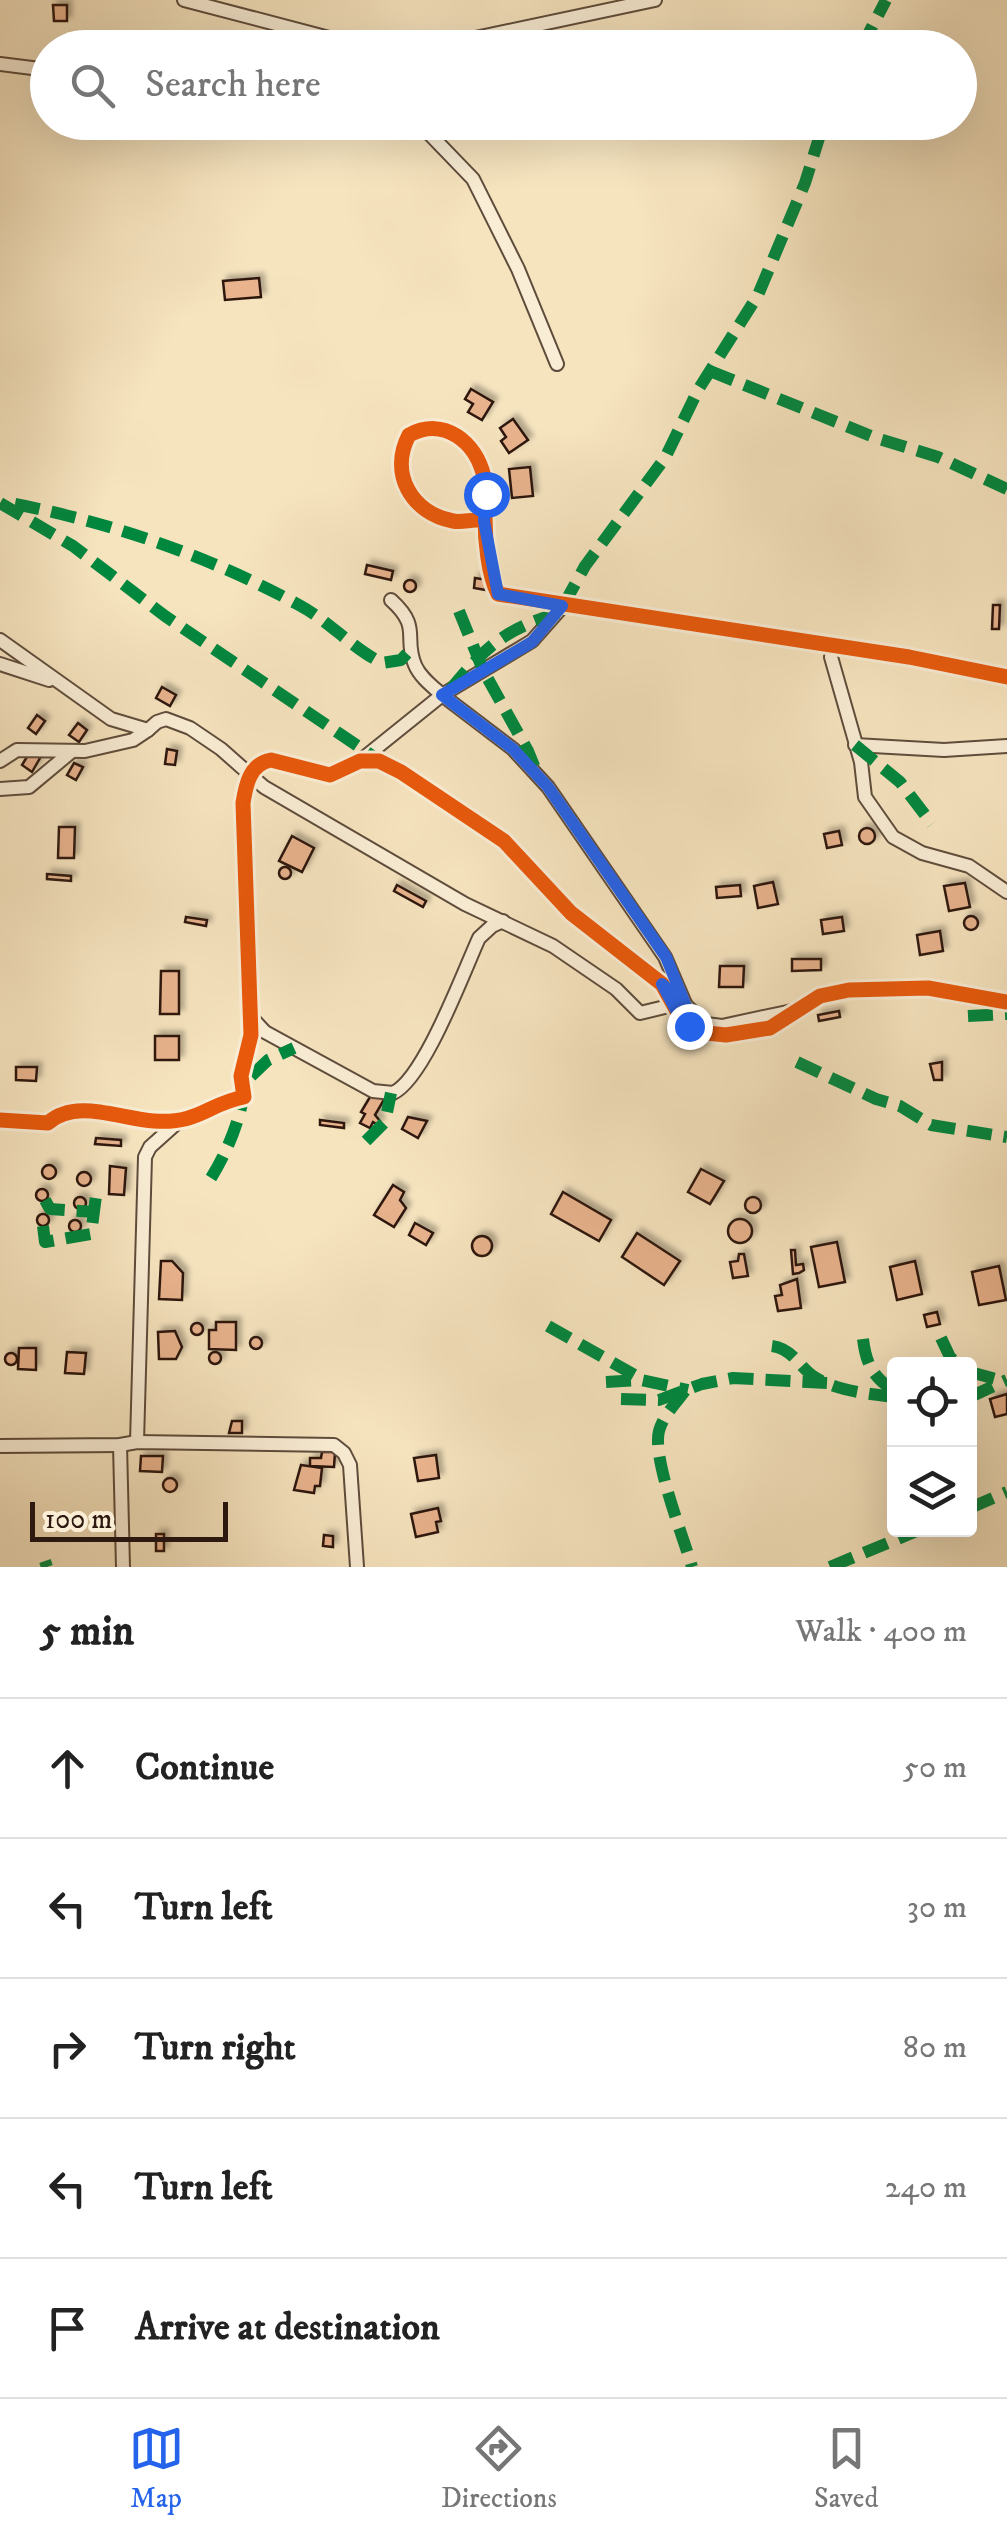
<!DOCTYPE html>
<html lang="en">
<head>
<meta charset="utf-8">
<style>
	body { margin:0; font-family:"IM FELL DW Pica",serif; background:#f6f6f6; color:#222 }
	.controls { position:absolute; right:30px; bottom:30px; display:grid; overflow:hidden; border-radius:10px; box-shadow:0 10px 40px #0002 }
	.controls button { width:90px; height:90px; display:grid; place-items:center; padding:0; border:0; border-bottom:2px solid #e0e0e0; background:#fff; color:#222; font:50px sans-serif }
	.scale { position:absolute; left:30px; bottom:25px; width:198px; box-sizing:border-box; padding-left:10px; border:5px solid #2d1910; border-top:0; font-size:28px; line-height:35px; white-space:nowrap; color:#2d1910; -webkit-text-stroke:8px #f9edd5; paint-order:stroke }
	.stop { position:absolute; width:30px; height:30px; margin:-22px; border:8px solid #2563eb; border-radius:50%; background:#fff }
	.stop.end { background:#2563eb; border-color:#fff; box-shadow:0 2px 10px #0008 }
	.list { margin:0; padding:0; list-style:none }
	h2 { display:flex; justify-content:space-between; align-items:center; height:130px; margin:0; padding:0 40px; font-size:42px }
	h2 small { font-size:32px; font-weight:400; color:#767676 }
	.list li { display:grid; grid-template-columns:65px 1fr auto; gap:30px; align-items:center; box-sizing:border-box; height:140px; padding:0 40px; border-top:2px solid #e0e0e0 }
	.list b { display:block; font-size:38px; white-space:nowrap }
	.list em { font-size:32px; font-style:normal; color:#767676 }
	.icon { flex:none; width:55px; height:55px; fill:none; stroke:currentColor; stroke-width:2; stroke-linecap:round; stroke-linejoin:round }
	.map { position:relative; flex:none; width:1007px; height:1567px; overflow:hidden }
	.search { position:absolute; background:#fff; box-shadow:0 10px 40px #0002; left:30px; right:30px; top:30px; height:110px; display:flex; align-items:center; gap:25px; box-sizing:border-box; padding:0 35px; border-radius:55px; color:#767676; font-size:38px }
	.sheet { height:830px; background:#fff }
	nav { display:flex; justify-content:space-around; align-items:center; box-sizing:border-box; height:140px; border-top:2px solid #e0e0e0; background:#fff; font-size:28px; color:#767676 }
	nav a { display:grid; justify-items:center; gap:5px }
	nav .on { color:#2563eb }
	.map>svg:first-child { display:block }
</style>
</head>
<body>
<div class="map">
<svg width="1007" height="1567" viewBox="0 0 1007 1567">
	<defs>
		<filter id="shadow"><feDropShadow dx="4.5" dy="-4.5" stdDeviation="2.5" flood-color="#0004"/></filter>
	</defs>
	<rect width="100%" height="100%" fill="#f6e4bf"/>
	<filter id="stains"><feTurbulence type="fractalNoise" baseFrequency=".002" numOctaves="4"/><feColorMatrix values="0 0 0 0 .2 0 0 0 0 .09 0 0 0 0 .02 0 0 0 .5 -.17"/></filter>
	<radialGradient id="worn" r=".72"><stop offset=".6" stop-color="#630" stop-opacity="0"/><stop offset="1" stop-color="#630" stop-opacity=".3"/></radialGradient>
	<!-- building -->
	<g fill="#e8b38d" stroke="#2d1910" stroke-width="2.5" filter="url(#shadow)">
		<path d="M53,5h14v16h-13z"/>
		<path d="M259,278l2,19 -36,3 -2,-19z"/>
		<path d="M471,389l22,13 -11,18 -14,-8 5,-8 -8,-5z"/>
		<path d="M513,419l15,21 -19,13 -8,-12 5,-4 -6,-9z"/>
		<path d="M530,467l3,29 -21,2 -3,-29z"/>
		<path d="M367,565l26,6 -2,9 -26,-6z"/>
		<path d="M475,578l13,2 -2,10 -12,-2z"/>
		<circle cx="410" cy="586" r="6"/>
		<path d="M993,605h7l-1,24h-7z"/>
		<path d="M162,687l14,8 -6,11 -14,-8z"/>
		<path d="M37,715l8,6 -9,13 -8,-6z"/>
		<path d="M78,723l9,7 -8,12 -10,-7z"/>
		<path d="M167,749l10,2 -2,14 -10,-1z"/>
		<path d="M30,752l10,6 -8,14 -10,-7z"/>
		<path d="M74,763l9,4 -7,13 -9,-5z"/>
		<path d="M59,827h16l-1,31h-16z"/>
		<circle cx="867" cy="836" r="8"/>
		<path d="M839,831l3,14 -15,3 -3,-14z"/>
		<path d="M292,836l22,12 -12,24 -23,-11z"/>
		<circle cx="285" cy="873" r="6"/>
		<path d="M47,874l24,2v5l-24,-2z"/>
		<path d="M773,882l5,22 -20,4 -4,-22z"/>
		<path d="M965,883l5,24 -21,4 -5,-25z"/>
		<path d="M397,885l29,16 -3,6 -29,-16z"/>
		<path d="M740,885l1,11 -24,2 -1,-11z"/>
		<circle cx="971" cy="923" r="7"/>
		<path d="M186,917l21,3 -1,6 -21,-4z"/>
		<path d="M842,917l2,14 -21,3 -2,-14z"/>
		<path d="M940,931l3,20 -23,4 -3,-20z"/>
		<path d="M792,959h29v11l-29,1z"/>
		<path d="M720,966h24l-1,21h-24z"/>
		<path d="M161,971h18v43h-19z"/>
		<path d="M839,1011l1,6 -21,4 -1,-6z"/>
		<rect x="155" y="1036" width="24" height="24"/>
		<path d="M942,1062v18h-8l-4,-16z"/>
		<path d="M16,1067h21l-1,14 -20,-1z"/>
		<path d="M373,1092l12,6 -10,17 5,6 -2,4 -5,-3 -3,6 -10,-5 5,-9 -4,-2z"/>
		<path d="M408,1117l19,4 -9,17 -16,-9z"/>
		<path d="M320,1120l24,3v5l-24,-3z"/>
		<path d="M96,1138l25,2v6l-26,-2z"/>
		<circle cx="49" cy="1172" r="7"/>
		<path d="M110,1166l16,2 -2,27 -15,-1z"/>
		<path d="M701,1169l23,12 -14,23 -22,-12z"/>
		<circle cx="84" cy="1179" r="7"/>
		<path d="M393,1185l11,7 -4,8 6,8 -12,19 -20,-12z"/>
		<circle cx="42" cy="1195" r="6"/>
		<path d="M563,1192l48,28 -12,21 -48,-27z"/>
		<circle cx="80" cy="1203" r="6"/>
		<circle cx="753" cy="1205" r="8"/>
		<circle cx="43" cy="1220" r="6"/>
		<circle cx="740" cy="1231" r="12"/>
		<circle cx="75" cy="1226" r="6"/>
		<path d="M415,1223l18,10 -7,12 -17,-10z"/>
		<path d="M637,1233l43,28 -16,24 -42,-28z"/>
		<circle cx="482" cy="1246" r="10"/>
		<path d="M837,1242l8,40 -26,5 -8,-40z"/>
		<path d="M791,1250h4l1,15 7,-1 1,6 -5,3 -6,1z"/>
		<path d="M739,1254h5l4,22 -15,2 -3,-16 8,-1z"/>
		<path d="M161,1261h11l11,12 -1,27 -23,-1z"/>
		<path d="M915,1261l7,33 -25,6 -7,-33z"/>
		<path d="M999,1266l7,34 -27,5 -7,-33z"/>
		<path d="M797,1279l4,29 -23,3 -3,-15 7,-1 -2,-10z"/>
		<path d="M937,1312l3,12 -13,3 -3,-12z"/>
		<path d="M216,1322h20v28l-27,-1v-19h7z"/>
		<circle cx="197" cy="1329" r="6"/>
		<path d="M175,1331l7,16 -6,12h-17l-1,-27z"/>
		<circle cx="256" cy="1343" r="6"/>
		<path d="M19,1348h17v22l-18,-1z"/>
		<path d="M67,1352l19,1 -2,21 -19,-1z"/>
		<circle cx="215" cy="1358" r="6"/>
		<circle cx="11" cy="1359" r="6"/>
		<path d="M1007,1394v20l-12,3 -5,-18z"/>
		<path d="M232,1421h10v12h-13z"/>
		<path d="M322,1452h13l-1,15 -24,-1v-8h11z"/>
		<path d="M436,1455l3,23 -21,3 -4,-23z"/>
		<path d="M141,1456h22l-1,16 -22,-1z"/>
		<path d="M301,1465l21,3 -2,18h-5l-1,7 -20,-3z"/>
		<circle cx="170" cy="1485" r="7"/>
		<path d="M438,1508l3,13 -5,1 2,10 -22,5 -5,-23z"/>
		<rect x="156" y="1534" width="8" height="17"/>
		<path d="M324,1535l9,1v11l-10,-1z"/>
	</g>
	<g fill="none" stroke-linecap="round" stroke-linejoin="round">
		<defs>
			<g id="minor">
				<path d="M184,0l149,39 29,7 28,2"/>
				<path d="M408,48l53,-7 194,-41"/>
				<path d="M0,64l48,6"/>
				<path d="M418,122l55,57 45,90 39,95"/>
				<path d="M484,521c-10,-3 -20,2 -31,0 -42,-8 -64,-48 -44,-86 35,-19 67,7 75,42 3,14 0,27 1,40 0,23 3,57 13,77l411,63 98,20"/>
				<path d="M563,606l-31,35 -90,54 71,54 35,38 117,170 21,49"/>
				<path d="M0,640l111,79 37,11 9,-8 9,-3 24,9 31,21 43,38 201,117 88,42 63,43 24,24 33,-8"/>
				<path d="M831,657l30,105 4,35 28,40 29,16 47,13 38,26"/>
				<path d="M0,664l49,16"/>
				<path d="M855,745l89,5 63,-4"/>
				<path d="M0,761l17,-11 68,1 48,-11 15,-10"/>
				<path d="M360,761l82,-66c-10,-9 -22,-18 -27,-30 -12,-28 7,-37 -24,-65"/>
				<path d="M0,789l29,-2 42,-35"/>
				<path d="M682,1002l24,22 16,2 70,-15"/>
				<path d="M252,1018l13,14 108,59 20,2c31,-14 70,-120 86,-155l13,-12 11,-5"/>
				<path d="M0,1120l48,3c28,-25 72,-4 106,-2 46,3 53,-17 90,-24l-3,-21 10,-41 -8,-232c3,-19 7,-39 28,-43l59,15 30,-14h19l22,11 103,69 67,72 91,71 20,36 25,13 19,2 44,-7 50,-32 29,-6 79,-2 79,14"/>
				<path d="M137,1442l8,-285 5,-10 29,-26"/>
				<path d="M120,1445l3,122"/>
				<path d="M0,1446l120,-1 17,-3 197,3 10,8 6,12 7,102"/>
			</g>
		</defs>
		<!-- minor casing -->
		<use href="#minor" stroke="#5f4c3c" stroke-width="16"/>
		<!-- minor -->
		<use href="#minor" stroke="#f9edd5" stroke-width="12"/>
		<!-- quiet -->
		<g stroke="#00873e" stroke-width="12" stroke-dasharray="25 12" stroke-linecap="butt">
			<path d="M861,48l25,-48"/>
			<path d="M710,371l166,67 62,19 69,32"/>
			<path d="M0,503l73,43 92,70 212,143"/>
			<path d="M15,504c98,19 196,53 284,101 30,16 53,43 83,58l19,-3 10,-11"/>
			<path d="M563,606l22,-40 80,-108 33,-68 60,-95 47,-112 19,-61"/>
			<path d="M459,611l24,59 45,81 9,22"/>
			<path d="M450,690c36,-44 54,-60 108,-77"/>
			<path d="M855,745l45,37 32,42"/>
			<path d="M968,1016l39,-2"/>
			<path d="M797,1062l79,37 24,7 31,19 76,12"/>
			<path d="M366,1141l19,-19 6,-29"/>
			<path d="M211,1178c18,-29 31,-63 35,-97l22,-21 26,-12"/>
			<path d="M45,1200l5,9 44,3"/>
			<path d="M43,1226l2,16 46,-8 6,-46"/>
			<path d="M548,1326l97,55"/>
			<path d="M941,1338l9,19 7,7"/>
			<path d="M863,1339c3,25 10,38 31,52"/>
			<path d="M772,1346c22,3 27,22 44,32 22,13 54,16 78,19"/>
			<path d="M970,1372l33,9"/>
			<path d="M606,1382l35,-2 47,10"/>
			<path d="M685,1391c-9,12 -22,25 -26,40 -7,27 24,105 33,136"/>
			<path d="M970,1397l37,-17"/>
			<path d="M621,1399l38,1 43,-16 31,-6 94,5"/>
			<path d="M970,1508l37,-16"/>
			<path d="M45,1561l2,6"/>
			<path d="M830,1567l89,-37"/>
		</g>
		<defs>
			<g id="cycleway">
				<path d="M484,521c-10,-3 -20,2 -31,0 -42,-8 -64,-48 -44,-86 35,-19 67,7 75,42 3,14 0,27 1,40 0,23 3,57 13,77l411,63 98,20"/>
				<path d="M0,1120l48,3c28,-25 72,-4 106,-2 46,3 53,-17 90,-24l-3,-21 10,-41 -8,-232c3,-19 7,-39 28,-43l59,15 30,-14h19l22,11 103,69 67,72 91,71 20,36 25,13 19,2 44,-7 50,-32 29,-6 79,-2 79,14"/>
			</g>
		</defs>
		<!-- cycleway casing -->
		<use href="#cycleway" stroke="#f9edd5" stroke-width="21"/>
		<!-- cycleway -->
		<use href="#cycleway" stroke="#e8590c" stroke-width="15"/>
	</g>
	<g fill="none" stroke-linecap="round" stroke-linejoin="round">
		<!-- route -->
		<path stroke="#2563eb" stroke-width="12" d="M486,494l-2,27 14,73 64,12 -30,36 -90,53 71,54 35,38 118,170 20,49 -24,-22 15,28 12,14"/>
	</g>
	<rect width="100%" height="100%" filter="url(#stains)"/>
	<rect width="100%" height="100%" fill="url(#worn)"/>
</svg>
<div class="controls">
<button><svg class="icon" aria-label="locate" viewBox="0 0 24 24"><circle cx="12" cy="12" r="6"/><path d="M12 2v4M12 18v4M2 12h4M18 12h4"/></svg></button>
<button><svg class="icon" aria-label="layers" viewBox="0 0 24 24"><path d="M12 4l9 5-9 5-9-5zM3 14l9 5 9-5"/></svg></button>
</div>
<div class="scale">100 m</div>
<div class="stop" style="left:486px;top:494px"></div>
<div class="stop end" style="left:689px;top:1026px"></div>
<div class="search"><svg class="icon" aria-label="search" viewBox="0 0 24 24"><circle cx="10" cy="10" r="6"/><path d="M15 15l6 6"/></svg>Search here</div>
</div>
<section class="sheet">
<h2>5 min<small>Walk · 400 m</small></h2>
<ul class="list">
<li><svg class="icon" aria-label="ahead" viewBox="0 0 24 24"><path d="M12 20V5M6 11l6-6 6 6"/></svg><div><b>Continue</b></div><em>50 m</em></li>
<li><svg class="icon" aria-label="left" viewBox="0 0 24 24"><path d="M17 20v-9H6M10 6l-5 5 5 5"/></svg><div><b>Turn left</b></div><em>30 m</em></li>
<li><svg class="icon" aria-label="right" viewBox="0 0 24 24"><path d="M7 20v-9h11M14 6l5 5-5 5"/></svg><div><b>Turn right</b></div><em>80 m</em></li>
<li><svg class="icon" aria-label="left" viewBox="0 0 24 24"><path d="M17 20v-9H6M10 6l-5 5 5 5"/></svg><div><b>Turn left</b></div><em>240 m</em></li>
<li><svg class="icon" aria-label="arrive" viewBox="0 0 24 24"><path d="M6 21V4h12l-3 4 3 4H6"/></svg><div><b>Arrive at destination</b></div></li>
</ul>
</section>
<nav>
<a class="on"><svg class="icon" aria-label="map" viewBox="0 0 24 24"><path d="M3 6l6-2 6 2 6-2v14l-6 2-6-2-6 2zM9 4v14M15 6v14"/></svg>Map</a>
<a><svg class="icon" aria-label="directions" viewBox="0 0 24 24"><path d="M12 3l9 9-9 9-9-9zM9 14v-3h6M13 9l2 2-2 2"/></svg>Directions</a>
<a><svg class="icon" aria-label="saved" viewBox="0 0 24 24"><path d="M7 4h10v16l-5-4-5 4z"/></svg>Saved</a>
</nav>
</body>
</html>
